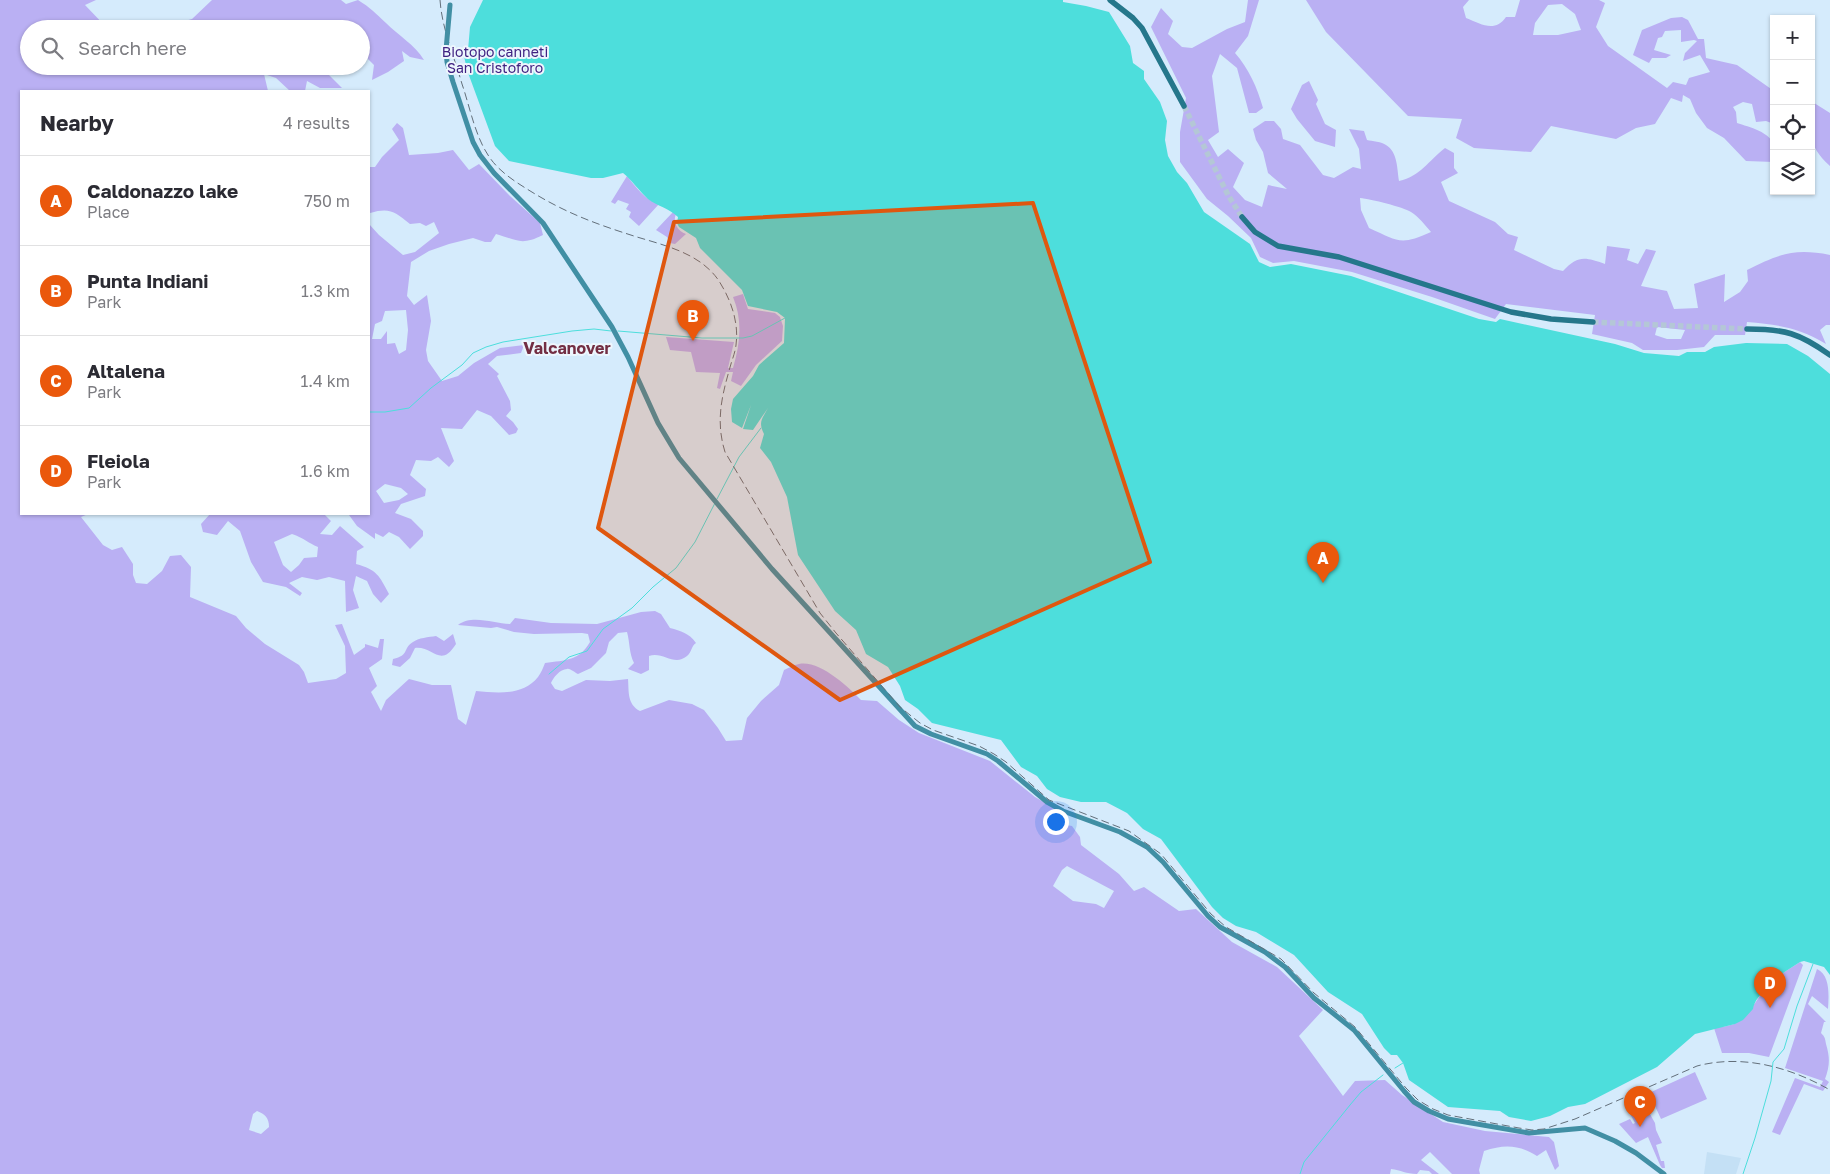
<!DOCTYPE html>
<html lang="en">
<head>
<meta charset="utf-8">
<style>
	body { margin:0; font-family:"Golos Text",sans-serif; background:#f2f2f3; color:#2b2b33 }
	.controls { position:absolute; right:15px; top:15px; display:grid; overflow:hidden; border-radius:0px; box-shadow:0 1px 4px #0004 }
	.controls button { width:45px; height:45px; display:grid; place-items:center; padding:0; border:0; border-bottom:1px solid #e1e1e2; background:#fff; color:#2b2b33; font:25px sans-serif }
	.you { position:absolute; left:1055px; top:821px; width:18px; height:18px; margin:-12px; border:4px solid #fff; border-radius:50%; background:#1a73e8; box-shadow:0 0 0 8px #1a73e833 }
	.badge { display:grid; place-items:center; width:32px; height:32px; border-radius:50%; background:#ea580c; color:#fff; font-size:16px; font-weight:700 }
	.pin { position:absolute; translate:-50% -41px; filter:drop-shadow(0 1px 2px #0008) }
	.pin::after { content:''; position:absolute; top:26px; width:18px; height:15px; background:inherit; clip-path:polygon(0 0,100% 0,50% 100%) }
	.list { margin:0; padding:0; list-style:none }
	h2 { display:flex; justify-content:space-between; align-items:center; height:65px; margin:0; padding:0 20px; font-size:21px }
	h2 small { font-size:16px; font-weight:400; color:#7c7c81 }
	.list li { display:grid; grid-template-columns:32px 1fr auto; gap:15px; align-items:center; box-sizing:border-box; height:90px; padding:0 20px; border-top:1px solid #e1e1e2 }
	.list b { display:block; font-size:19px; white-space:nowrap }
	.list p { margin:0; font-size:16px; white-space:nowrap; color:#7c7c81 }
	.list em { font-size:16px; font-style:normal; color:#7c7c81 }
	.icon { flex:none; width:28px; height:28px; fill:none; stroke:currentColor; stroke-width:2; stroke-linecap:round; stroke-linejoin:round }
	.map { position:relative; flex:none; width:1830px; height:1174px; overflow:hidden }
	.search { position:absolute; background:#fff; box-shadow:0 1px 4px #0004; left:20px; top:20px; width:350px; height:55px; display:flex; align-items:center; gap:12px; box-sizing:border-box; padding:0 18px; border-radius:28px; color:#7c7c81; font-size:19px }
	.panel { position:absolute; background:#fff; box-shadow:0 1px 4px #0004; left:20px; top:90px; width:350px; height:425px; border-radius:0px }
	.map>svg:first-child { display:block }
</style>
</head>
<body>
<div class="map">
<svg width="1830" height="1174" viewBox="0 0 1830 1174">
	<rect width="100%" height="100%" fill="#d5ebfc"/>
	<!-- built -->
	<path fill="#c4e0f5" d="M1707,1152l34,6 -5,16h-32z"/>
	<!-- green -->
	<g fill="#bab0f3" fill-rule="evenodd">
		<path d="M0,0h96l-11,5 23,24h-79v37h299l-3,5 17,17h-22l-13,-7 -2,10h-15l-14,-13 -12,-4 4,17h-247v423h67l-7,3 22,28 9,5 10,-3 11,17v11l3,8 11,1 15,-13 8,-15 11,-1 10,12 -1,30 46,19 10,12 19,16 34,21 5,7 4,11 28,-4 10,-6 -1,-27 -10,-21 7,-1 12,31 11,-8v-3l13,4 2,-9h4l-2,20 -13,9 8,18 -6,6 10,19 5,-11 23,-21 23,6h19l7,34 8,6 10,-34c21,2 47,5 62,-14 3,-4 5,-9 7,-14 21,-3 34,-2 45,-21l-2,-8 -6,-1 -48,1 -20,-2 -17,-5 -6,1 -33,-3c15,-11 36,-1 52,-1l5,-6 36,5 46,1 44,-12 14,-1 6,3 9,14c11,3 19,5 26,15 -5,3 -4,9 -9,13 -13,11 -24,-5 -38,0v14l-8,4 -13,-5 6,-6c-5,-10 -4,-20 -7,-31l-9,1 -9,9 -3,11 -15,15 -13,6c-3,-1 -8,-6 -11,-5 -7,0 -14,9 -16,14l4,6 7,2 24,-11 24,1 18,-2c1,13 -1,25 12,32l29,-11 23,4 12,6 14,18 8,13 16,-1 5,-22 14,-17 18,-16 5,-15c5,-2 10,-5 15,-6 21,-4 49,23 62,36l16,1 22,19 20,13 71,28 45,36 28,16 -2,11 11,2 8,11 1,8 38,29 15,17 10,-4 35,24 17,-2 36,33 45,25 46,43 -24,26 44,60 12,-15 30,-1 17,15 41,27 42,9 64,6 5,5 5,24 -4,4 -9,-20 -9,6c-18,-11 -32,-12 -53,-5l-5,19 1,4h-28l-22,-22 -9,8 18,14h-7l-3,-3 -9,-1 -3,4c-11,0 -16,-4 -26,-5l-1,5h-1390zM1067,866l47,25 -10,17 -8,-4 -23,-3 -20,-15 9,-16zM257,1111c8,3 12,7 12,16l-8,7 -12,-4 4,-16z"/>
		<path d="M212,0h129l5,4 12,-4c13,8 17,13 28,23 12,12 29,22 38,37l-14,-3 -8,-6 2,10 -16,11 -16,8 2,-15 -13,-13v-23h-204l35,-10z"/>
		<path d="M1248,0h11l-11,36 -13,17c14,16 22,34 28,55l-7,5h-7l-12,-45 -17,-14 -8,22 7,56 -11,8 10,17 10,-8 16,14 -11,24 12,13 17,7 6,-22 19,4 -19,-16 -5,-21 -7,-12 -3,-11 12,-8h9l7,8 2,10 17,6 23,30 11,3 19,-11 8,2 -2,-20 -10,-20 15,2 3,9c5,1 15,2 19,5 12,7 11,25 13,36 22,-5 29,-20 46,-33l9,5v15l4,5 -17,9 8,19 46,21 13,12 10,3 -4,13 40,19 9,2c15,-16 22,-14 42,-7l2,-18 23,3 -3,11 11,4 8,-15 10,2 -15,35 26,5 7,18 24,-1 -4,-24 31,-10 -1,28 16,-10 8,-11 -1,-11c32,-16 47,-22 83,-15v70h-4l-6,5 6,14c-28,-17 -47,-19 -79,-22l-2,13h-30l-11,12 -27,3h-34l-11,-7 -40,-9 3,-19 -89,-11 -11,15 -63,-22 -80,-25 -58,-11 -21,2 -13,-6 -9,-19 -23,-22 -21,-17 -27,-37v-30l6,-34 -35,-71 10,-19 12,13 -5,13 14,13 10,1 35,-19 18,-7zM1360,198c11,1 43,9 51,14 8,5 14,13 20,20 -31,14 -33,9 -62,-4l-8,-18zM1657,327l28,3 -4,9h-14l-12,-4z"/>
		<path d="M1306,0h163l-6,7 3,11c15,6 29,15 40,-1h9l5,-17h79l6,3 -9,24 12,19 59,42 6,-6 13,3 3,-7 21,-6 -10,-17 -17,6 2,-8 12,-12 -3,-1 -13,2v-12l-16,1 -3,6 -4,1 -4,12 17,5 -5,3h-14l-3,5 -16,-8 9,-25 29,-12 11,-1 6,3 10,19h6l2,19 31,7 37,26v33l-8,-3 -10,1 -4,-18 -9,-2 -10,5 3,5 1,11c12,4 34,9 37,23 1,5 0,11 0,16l-28,-1 -22,-23 -17,-10 -11,-15 -6,-14 -7,-4 -1,7 -11,-4 -16,26 -19,4 -20,11 -65,-13 -20,26 -57,-4 -18,-10 6,-19 -54,-3 -82,-84zM1562,4l13,10 6,16 -23,5h-25l2,-12 13,-18z"/>
		<path d="M1309,81l9,19 -2,4 9,20 11,6 -1,17 -20,-6 -18,-22 -6,-10 11,-24z"/>
		<path d="M1811,101l19,12v53c-24,-22 -19,-34 -19,-65z"/>
		<path d="M397,123l6,5 6,27 29,-2 15,-3 16,20 10,-6 31,32 30,27 3,12c-22,11 -26,5 -47,-1l-5,8h-6l-12,-4 -24,6 -20,7 -18,11 -4,34 7,9 13,-10 4,26 -5,29 2,11 14,20 16,-5 16,-13 26,-15 24,-3 -3,8 -24,3 -9,8 11,10 -2,2 13,25 1,9 -5,6 7,6 5,7 -2,4 -7,2 -18,-19 -14,-6 -15,19 -21,-1 13,33 -5,6 -11,-10 -7,4 -15,-1 -6,15 16,14 -1,7 -24,8 -6,9 16,6 12,12v5l-13,13 -11,-12 -10,-5 -6,5 -8,-4v6l-18,-13 -8,-11 2,-1h18v-290l10,11 24,20 12,-3 24,-19 -5,-11 -8,4 -6,-3 -10,1c-15,-12 -20,-17 -40,-11l-1,7v-53h6l7,-10 17,-17 -7,-11zM406,310l2,20 -2,20 -7,4 -4,-11 -8,1v-13l-6,8h-9l3,-15 7,-3 3,-10zM385,484l16,4 7,6 -9,6 -15,3 -8,-12z"/>
		<path d="M627,176c8,10 19,25 32,28l-20,22 -10,-9 2,-5 -5,-3 3,-5 -11,-4 -3,4 -4,-2z"/>
		<path d="M673,212l3,2c-4,9 2,17 10,20l-11,10 -5,-1 -3,-6 -11,-7z"/>
		<path d="M743,294l5,15 27,4 5,4 3,9 -1,15 -26,24 -15,21 -10,-5 2,-9h-7l-6,17 -3,-1 3,-15 -24,-1 -5,-20 -21,-2 -4,-13 68,5 -6,26h5c7,-24 10,-47 0,-71z"/>
		<path d="M210,514h114l7,7 -11,13 12,1 8,-9 24,21 -7,4 -1,13c21,6 23,11 33,30l-8,9 -8,-9 -6,-13 -11,-5 -3,14 6,18 -13,4 -1,-31 -16,-4 -12,3 -15,-3 -13,6 13,10 -2,3 -14,-9 -23,-5 -12,-20 -11,-31 -12,-10 -11,14 -14,-3 -2,-8zM292,534c12,4 16,9 26,13l-1,10 -13,1 -5,7 -8,7 -8,-7 -9,-23z"/>
		<path d="M453,634l3,10c-16,25 -22,2 -41,4l-5,10 -10,9 -8,-2 1,-6c17,-4 9,-10 20,-17 5,-4 16,-5 23,-6l8,5z"/>
		<path d="M1800,962l3,3 -34,92 -20,-4h-27l-8,-25c6,-1 15,-2 20,-4 15,-8 23,-26 33,-37h3l13,-14z"/>
		<path d="M1817,969c13,6 12,25 11,40l-16,-13 -4,8 18,18h-2l-3,11c4,4 4,5 5,11 4,13 4,22 -1,35l4,3 -6,9 -19,-7 -24,51 -8,-3 23,-54 25,9 3,-6 -38,-13z"/>
		<path d="M1695,1072l12,27 -46,20 -12,-26z"/>
		<path d="M1642,1100l13,23 1,7 6,13 -6,2 5,16h3l1,7h-3l-2,-3 -12,-28 -12,6 -17,-19 11,-5 3,5 2,-1 -8,-15z"/>
	</g>
	<!-- water -->
	<path fill="#4ddedc" d="M483,0h580v2l23,4 23,6 21,34 3,17 11,8v8l16,23 7,19 -2,19 3,16 9,16 10,11 17,29 46,32 9,18 11,5 21,-3 60,12 128,43 17,3 4,-3 115,25 29,9 35,3 8,-4h18l9,-5 32,-4 41,1 21,12 22,18v601l-6,-8 -20,-6 -4,1 -17,11 -13,15 -3,-1c-6,7 -13,14 -14,22l-10,11 -8,4 -40,10 -38,33 -72,37 -17,3 -18,9 -19,5 -22,-4 -9,-6 -52,-4 -39,-27 -6,-17 -6,-8h-6l-7,-7 -22,-34 -34,-22 -34,-37 -38,-23 -20,-6 -13,-8 -11,-11 -51,-68 -18,-10 -16,-16 -21,-11h-25l-21,-5 -13,-8 -10,-13 -16,-9 -20,-27 -69,-17 -14,-14 -13,-9 -5,-14 -12,-19 -22,-13 -10,-24 -21,-19 -37,-56 -11,-58 -16,-35 -11,-14 4,-14c-6,-12 -2,-15 4,-26l-15,22 -10,-1 8,-24 -9,23 -10,-6 -1,-13 2,-10 20,-23 6,-11 25,-22 1,-25 -8,-6 -29,-6 -6,-16 -42,-42 -4,-10 -17,-11 -2,-4 1,-6c-9,-9 -21,-11 -30,-18 -9,-8 -16,-19 -25,-26l-20,5h-12l-82,-17 -14,-15 -28,-76 -3,-14 4,-6 2,-23z"/>
	<g fill="none" stroke-linecap="round" stroke-linejoin="round">
		<!-- stream -->
		<g stroke="#4ddedc" stroke-width="1">
			<path d="M618,331l84,7h41l9,-2 33,-18"/>
			<path d="M369,412h16l24,-4 22,-20 31,-23 11,-12 13,-6 17,-5 69,-11 22,-2 17,2"/>
			<path d="M717,499l22,-42 22,-29"/>
			<path d="M549,674l20,-17 18,-6 16,-22 29,-21 21,-21 23,-19 19,-26 20,-39"/>
			<path d="M1395,1068l8,-5"/>
			<path d="M1300,1174l4,-12 46,-57 11,-13 22,-17"/>
			<path d="M1743,1174l12,-36 16,-57 2,-19 11,-13 13,-43 16,-42"/>
		</g>
		<!-- primary-tunnel -->
		<g stroke="#b4c7d6" stroke-width="5.5" stroke-dasharray="5.5 3" stroke-linecap="butt">
			<path d="M1184,106l44,89 14,22"/>
			<path d="M1593,322l154,7"/>
		</g>
		<!-- secondary -->
		<path stroke="#418fa4" stroke-width="5" d="M446,50l1,12 6,20 20,60 7,13 14,18 49,50 69,104 16,30 30,66 21,35 93,111 143,157 16,8 56,20 11,7 49,41 16,9 57,21 27,15 16,15 45,54 12,11 45,25 20,15 29,31 40,32 50,61 10,11 15,9 19,8 81,14 56,-5 30,13 21,12 28,21"/>
		<!-- primary -->
		<g stroke="#25778b" stroke-width="5.5">
			<path d="M1110,0l23,18 9,10 42,78"/>
			<path d="M1242,217l13,15 23,14 61,11 172,55 40,7 42,3"/>
			<path d="M1747,329c38,0 52,4 83,26"/>
		</g>
		<!-- rail -->
		<path stroke="#636f7a" stroke-width="1" stroke-dasharray="8 4" stroke-linecap="butt" d="M440,0c2,29 14,56 22,84 8,23 13,53 28,74 9,13 24,23 37,31 38,24 69,35 110,48 30,9 64,17 82,44 12,19 20,41 17,64 -1,9 -5,17 -7,26 -8,28 -13,52 -4,81l95,161 16,20 64,74 20,16 13,7 46,16 15,8 12,8 43,38 80,31 32,23 50,60 15,13 55,32 33,34 41,34 51,61 12,12 15,9 15,6 71,13 13,2 12,-1 31,-10 122,-53c45,-12 93,1 133,24"/>
		<!-- secondary-bridge -->
		<path stroke="#418fa4" stroke-width="5" d="M446,50l4,-45"/>
	</g>
	<!-- marked area -->
	<path fill="#df570f" fill-opacity="0.2" stroke="#df570f" stroke-width="4" stroke-linejoin="round" d="M1033,203l117,359 -310,138 -242,-172 76,-306z"/>
	<g text-anchor="middle" dominant-baseline="central" stroke-width="4" stroke-linejoin="round" paint-order="stroke">
		<!-- park labels -->
		<g font-size="14" fill="#3f2181" stroke="#edf6fd">
			<text x="495" y="51">Biotopo canneti<tspan x="495" dy="16">San Cristoforo</tspan></text>
		</g>
		<!-- quarter labels -->
		<g font-size="16" font-weight="bold" fill="#732e43" stroke="#edf6fd">
			<text x="567" y="348">Valcanover</text>
		</g>
	</g>
</svg>
<div class="controls">
<button>+</button>
<button>−</button>
<button><svg class="icon" aria-label="locate" viewBox="0 0 24 24"><circle cx="12" cy="12" r="6"/><path d="M12 2v4M12 18v4M2 12h4M18 12h4"/></svg></button>
<button><svg class="icon" aria-label="layers" viewBox="0 0 24 24"><path d="M12 4l9 5-9 5-9-5zM3 14l9 5 9-5"/></svg></button>
</div>
<div class="you"></div>
<div class="pin badge" style="left:1323px;top:583px">A</div>
<div class="pin badge" style="left:693px;top:341px">B</div>
<div class="pin badge" style="left:1640px;top:1127px">C</div>
<div class="pin badge" style="left:1770px;top:1008px">D</div>
<div class="search"><svg class="icon" aria-label="search" viewBox="0 0 24 24"><circle cx="10" cy="10" r="6"/><path d="M15 15l6 6"/></svg>Search here</div>
<section class="panel">
<h2>Nearby<small>4 results</small></h2>
<ul class="list">
<li><span class="badge">A</span><div><b>Caldonazzo lake</b><p>Place</p></div><em>750 m</em></li>
<li><span class="badge">B</span><div><b>Punta Indiani</b><p>Park</p></div><em>1.3 km</em></li>
<li><span class="badge">C</span><div><b>Altalena</b><p>Park</p></div><em>1.4 km</em></li>
<li><span class="badge">D</span><div><b>Fleiola</b><p>Park</p></div><em>1.6 km</em></li>
</ul>
</section>
</div>
</body>
</html>
